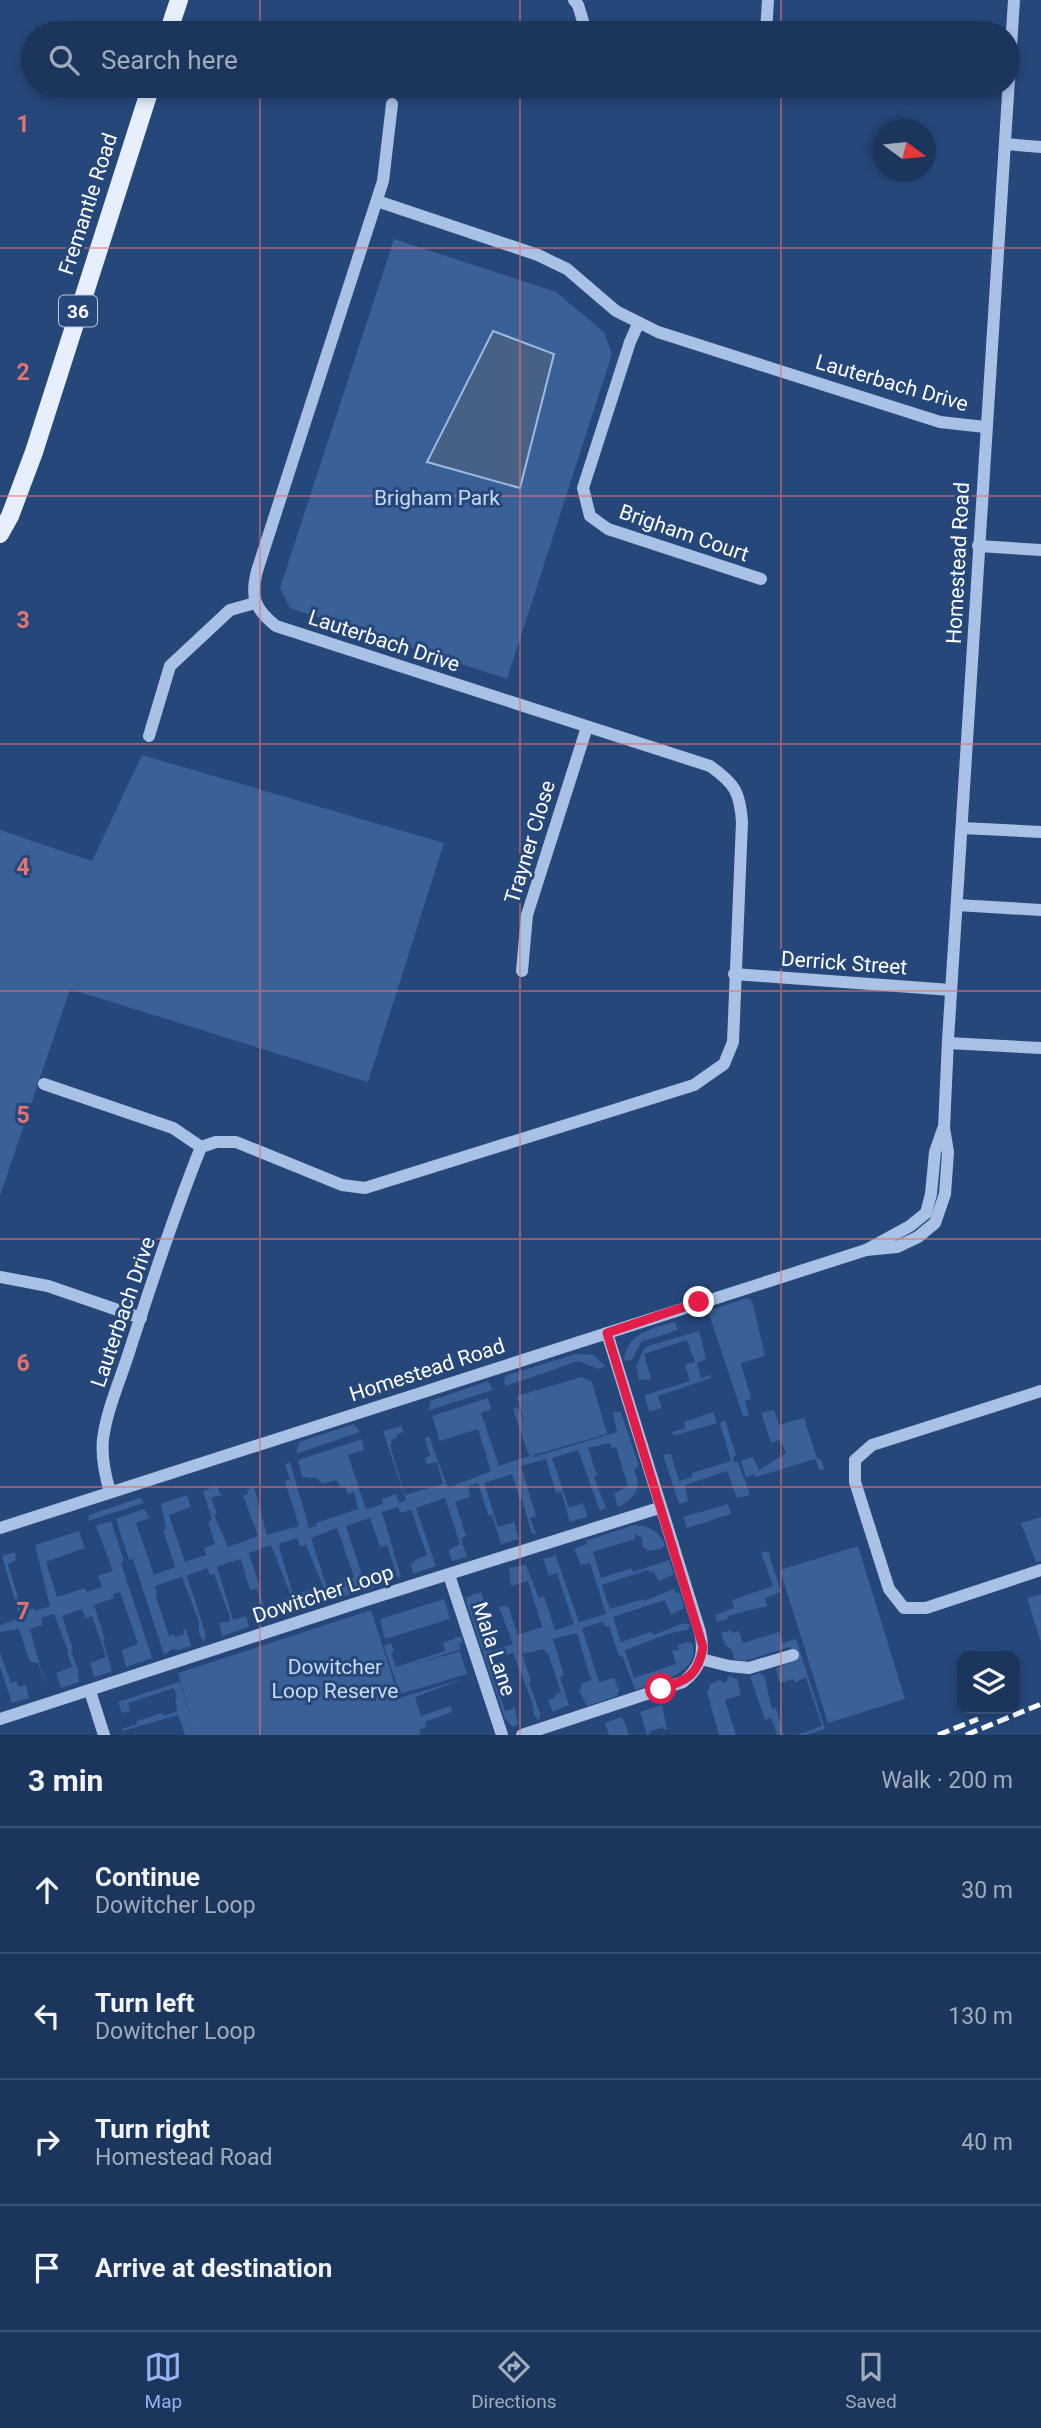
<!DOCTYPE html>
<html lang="en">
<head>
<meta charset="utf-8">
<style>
	body { margin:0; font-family:Roboto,sans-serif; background:#294065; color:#f1f3f6 }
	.controls { position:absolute; right:21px; bottom:21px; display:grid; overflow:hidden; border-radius:14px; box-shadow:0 4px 10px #0003 }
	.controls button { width:63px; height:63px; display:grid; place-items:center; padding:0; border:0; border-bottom:2px solid #3a5072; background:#1c355c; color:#f1f3f6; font:35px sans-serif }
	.compass { position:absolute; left:873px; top:119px; width:63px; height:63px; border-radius:50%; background:#1c355c; box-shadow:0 4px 10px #0003; rotate:105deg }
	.stop { position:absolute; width:21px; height:21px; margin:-16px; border:5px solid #e11d48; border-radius:50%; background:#fff }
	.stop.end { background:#e11d48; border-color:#fff; box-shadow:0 2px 7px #0008 }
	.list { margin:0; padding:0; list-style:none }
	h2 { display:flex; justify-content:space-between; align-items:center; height:91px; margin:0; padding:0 28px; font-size:30px }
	h2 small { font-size:23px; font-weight:400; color:#a0abbb }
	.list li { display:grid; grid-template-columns:46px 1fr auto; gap:21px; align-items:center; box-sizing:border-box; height:126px; padding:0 28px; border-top:2px solid #3a5072 }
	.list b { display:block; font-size:26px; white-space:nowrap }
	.list p { margin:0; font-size:23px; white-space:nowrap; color:#a0abbb }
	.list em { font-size:23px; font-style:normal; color:#a0abbb }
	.icon { flex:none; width:38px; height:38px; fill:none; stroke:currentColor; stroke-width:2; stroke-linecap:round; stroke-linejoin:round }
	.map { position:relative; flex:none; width:1041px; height:1735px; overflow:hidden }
	.search { position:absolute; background:#1c355c; box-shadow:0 4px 10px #0003; left:21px; right:21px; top:21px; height:77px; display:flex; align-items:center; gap:18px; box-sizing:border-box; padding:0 24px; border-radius:38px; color:#a0abbb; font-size:26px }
	.sheet { height:595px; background:#1c355c }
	nav { display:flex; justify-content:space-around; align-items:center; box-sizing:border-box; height:98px; border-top:2px solid #3a5072; background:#1c355c; font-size:19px; color:#a0abbb }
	nav a { display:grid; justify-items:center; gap:4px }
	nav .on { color:#95b2f1 }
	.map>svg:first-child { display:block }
</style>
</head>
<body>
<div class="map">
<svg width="1041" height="1735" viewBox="0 0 1041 1735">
	<rect width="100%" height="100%" fill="#25477a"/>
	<!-- green -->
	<g fill="#396097">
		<path d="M394,239l162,53 48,40 8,22 -105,325 -217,-71 -10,-20z"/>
		<path d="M142,755l302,88 -76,239 -298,-93 -70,207v-366l92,31z"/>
		<path d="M747,1298l5,3 13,55 -24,7 10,36 -6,2 4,15h-6l-34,-102 2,-4z"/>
		<path d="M675,1322l3,8 -37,12 -9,18 -8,1c2,-28 28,-33 51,-39z"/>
		<path d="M699,1331l7,28 -9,4 4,15 9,-3 1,3 -53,18 4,12 -13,4 -4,-17 45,-14 -5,-16 10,-3 -8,-22 -43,14 7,25 -12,1 -3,-14 9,-19z"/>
		<path d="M576,1354l17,1 13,11 -7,3 -21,-8 -72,25 -2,-4 1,-6z"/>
		<path d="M581,1377l11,5 15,52 -73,21v2l83,-25 -4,-20h8l18,54 -5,4c9,17 0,30 -16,37l-4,-13 14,-8 -12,-39 -4,1 -2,-5 -22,5 9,28 -3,1 12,31 -6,3 -22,-61 -26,8 17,50 14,-5 4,14 -17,5 -9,-30 -5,1 -10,-34 -25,7 15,50 -6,2 6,16h-3l-2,-3 -9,-32h-2l-8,-25 -28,9 14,44 16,-5 5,17 -18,5 -9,-29h-4l-10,-32 -10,3 2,11 -15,5 11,34 -5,2 6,19 -15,4 -3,-11 11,-6 -15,-46 -29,10 20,58 -23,8 -2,-10 4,-2v-2l12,-5 -16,-45 -11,3 -2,-6 -16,5 19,65 -3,1 -11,-33 -7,2 -10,-29 -24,8 17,52 14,-5 5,11 -16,6 -6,-2 -7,6 -10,2 -5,-12 16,-7 -17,-49 -26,10 20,62 -2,1 -23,-56 -6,1 -3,-8 -16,5 -2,4 14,47 17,-4 4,16 -27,9 -6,-15 10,-4 -20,-51 -22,8 11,35 -2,1 7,19 -2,1 -6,-20 -7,1 -9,-31 -24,7 16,54 13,-4 3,11 -27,9 -3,-13 10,-1 1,-5 -16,-43 -4,1 -3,-7 -20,8 19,60 -3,6 -4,-9v-11l-17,-45 -27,9 2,9 -1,2 13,39 5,-2 1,3 9,-3 -1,-4 3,-1 5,17 -12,4 -7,-1 -8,6 -31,-96 -4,1 -13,-41 28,-10 6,9 -14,5 18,52 21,-8 -12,-37 3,-1 -5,-25 26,-9 4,12 -22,8 16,47 21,-7 -2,-7 11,-4 -7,-22 4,-2 -9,-29 14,-5 4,9 -10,3 6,16 -3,1 14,32 30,-11 -15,-41 5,-1 -1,-4 7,-3 13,48 32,-9 -14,-45 5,-2 -5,-15 5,-2 19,66 8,-2 -1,-3 42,-14 -4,-17 -6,2 -3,-8 -4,1 -5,-7 -14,4 -6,-6 -14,-1 -4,-17 64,-21 2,11 -16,5 18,54 17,-5 -1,-5 14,-5 3,9 7,-3 -23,-69 18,-5 3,6 -7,2v4l-6,2 1,4 -2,1 15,50 38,-11 -6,-22 -10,2 -2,-6 5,-2 -5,-17 4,-3 19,52 43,-17 -13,-42 -38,12 -8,-25 56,-18 3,11 -10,4 18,53 30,-10 -16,-47 5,-2 7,19 -8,-30z"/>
		<path d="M488,1381l5,9 -64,20 1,-9z"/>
		<path d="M774,1410l5,15 25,-7 13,40 5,3 2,8 -4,2 -5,-12 -59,18 -2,-3 -8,3 -5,-16 12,-4 6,13 27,-17 -6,-13 -9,3 -10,-30z"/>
		<path d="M713,1412l4,11 -44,13 -1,-4 13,-4 -1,-6z"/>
		<path d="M725,1420l11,35 -3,1 1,7 4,-1 12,33 -13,3 -10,-27 -42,14 3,16 -9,3 -16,-49 8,-1 8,27 13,-4v-4l39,-12 -11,-38z"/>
		<path d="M354,1424l6,8 -64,22 3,-12z"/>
		<path d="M140,1498l4,5 -56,18 1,-6z"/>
		<path d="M728,1504l3,10 -44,14 -4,-11z"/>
		<path d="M1041,1517v44l-5,1 -15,-39z"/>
		<path d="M111,1521l13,40 -3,2 31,95 -26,9 -4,-17 16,-6 -18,-52 -7,2 1,4 -20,7 11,34 -2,1 9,31 -18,6 -4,-14 16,-6 -14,-41 -6,2 -4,-9 -20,7 11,33 -2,2 7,19 1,12 -18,6 -5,-15 16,-6 -5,-15 1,-1 -14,-37 -13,4 2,7 -13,4 17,63 -9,-29 -8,-1 -11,-33 -19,3v-7l20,-7 -18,-62 13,-4 1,8 -8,4 14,48 12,-4 1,3 15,-5 -15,-61 44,-14 6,17 -39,14 11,35 28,-9 2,4 15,-5 -4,-11 15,-5 -17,-45z"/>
		<path d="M634,1525c14,1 26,6 31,20l-4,4 -13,2 -2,-3h-3l-1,-10 -7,-4v5l-42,13 8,26 31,-10 1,4 36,-12 5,14 -15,7 -6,-10 -3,1 -2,-2 -46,15 8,24 33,-10 1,2 30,-12 2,4h4l4,15 -13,7 -6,-15 -52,17 8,25 30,-10 2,3 31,-12 6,2 -3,5 -16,3 -46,17 9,28 42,-14 -4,-14 7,1 -1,-6 10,-3 4,1c11,30 -37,40 -57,47l-13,-35 -3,1 -10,-30 -4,1 -2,-5 -21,6 17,54 15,-4 5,13 -2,5 -30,10 -8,-16 3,-2 -1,-4 10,-4 -14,-47 -24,6 11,36 -4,2 9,28 -16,7 -5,-12 7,-2v-3l6,-3 -13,-39h-2l-2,-4 -22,5 9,27 -2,2 11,30 -1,8 -5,-6 -2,-13 -19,-49 -24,7 16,51 10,-3 3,16 -5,3 -8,-8 -40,-121 16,-6 3,9 -10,4 17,46 22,-7 -14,-37 9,-1 10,29 24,-8 -14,-46 -17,5 -2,-18 17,-3 13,33 5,-2 11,34 19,-6 -17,-51 -8,3 -6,-17 12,-3 -1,-5 25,71 27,-8 -16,-51 -9,2 -7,-16 13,-5 -1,-3z"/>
		<path d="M858,1546l47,153 -77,24 -48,-153z"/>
		<path d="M768,1551l13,41 -16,6 2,8 -40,10 1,3 -11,3 -2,-7 19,-7 -2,-8 41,-14 -12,-33z"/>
		<path d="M1041,1594v48l-14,-44z"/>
		<path d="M444,1599l6,20 -65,20 -5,-20z"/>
		<path d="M371,1610l28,88 64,-19 -48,18 6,19 30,-10 1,6 -27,10 1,5 -7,3 2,5h-236l-7,-20 -56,16v-2l15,-5v-3l25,-8 2,3 12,-4 1,-5 -2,-8 2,-1 -3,-10 -46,15 2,8 -8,2 -4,-11 62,-20 16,49 -18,-58z"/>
		<path d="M731,1630l1,3 7,-2 4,12 36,-11 4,11 13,-4 29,90 -20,6h-8l25,-9 -16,-48 -11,4 -2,-3 -14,4 -3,-15 19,-7 -3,-12 -3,-2 -44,14 -11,-2 -2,-9 -7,-5 -4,-12z"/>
		<path d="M461,1636l2,6 -4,1 2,6 -52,17 51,-15 7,23 -67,20 -16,-48 7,-3 3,9 -3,1 5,14 49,-16 -2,-8z"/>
		<path d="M0,1652l11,31 5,-2 3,6 7,-2 3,13 -17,5 -12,-36z"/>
		<path d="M760,1673l4,3 8,33 4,-1 8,27h-7l-6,-17 -6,2 -15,-44z"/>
		<path d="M729,1676l8,3 4,16 -16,5 11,35h-17l-12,-43 3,-4 -1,-3 10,-5 6,3z"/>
		<path d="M662,1705l5,24 -3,1 -1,-3 -14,5 1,3h-3l-7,-23z"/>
		<path d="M621,1717l3,4 5,14h-20l-4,-12z"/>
	</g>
	<!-- water -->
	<path fill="#476186" stroke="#9cbbe4" stroke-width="2" d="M493,331l61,23 -34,134 -93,-26z"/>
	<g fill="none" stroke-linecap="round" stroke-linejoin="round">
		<!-- minor -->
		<g stroke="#a8c1e4" stroke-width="12">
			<path d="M574,0l4,5 8,26 5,2"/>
			<path d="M766,33l2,-33"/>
			<path d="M1005,144l36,3"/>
			<path d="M377,201l161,54 29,14 49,42 42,21 282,90 45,5"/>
			<path d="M638,324l-8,18 -47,146 7,28 18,13 153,50"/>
			<path d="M978,546l63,4"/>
			<path d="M149,736l21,-70 60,-56 25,-7"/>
			<path d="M962,828l79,4"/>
			<path d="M957,905l84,5"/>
			<path d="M522,971l5,-56 60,-188"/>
			<path d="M734,974l217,16"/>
			<path d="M948,1043l93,5"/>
			<path d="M44,1084l129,44 28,19 15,-5h20l106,43 23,3 329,-103 30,-21 9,-22 9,-220c-2,-30 -7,-38 -32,-56l-434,-140c-21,-17 -26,-28 -19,-55l126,-390 9,-77"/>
			<path d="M866,1250l31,-3 21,-10 17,-14 10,-29 3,-42 -4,-24 4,-88 66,-1040"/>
			<path d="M0,1277l48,9 93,32"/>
			<path d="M1041,1391l-169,54 -17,15v22l34,107 15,19h22l115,-38"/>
			<path d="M110,1492c-5,-17 -9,-35 -7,-53 4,-31 19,-63 28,-93 22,-67 44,-134 70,-199"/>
			<path d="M0,1528l866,-278 44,-24 16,-13 5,-19 4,-42 8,-23"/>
			<path d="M449,1575l53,160"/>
			<path d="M701,1659l28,7 20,2 44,-13"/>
			<path d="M90,1691l14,44"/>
			<path d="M0,1719l363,-118 296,-93"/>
			<path d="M522,1735l161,-53c18,-14 22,-29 17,-50l-93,-299"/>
		</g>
		<!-- major -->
		<g stroke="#e7effc" stroke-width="18">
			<path d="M168,33l11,-33"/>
			<path d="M0,534l10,-18 24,-64 117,-366"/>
		</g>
		<!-- rail -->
		<g stroke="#fff" stroke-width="5" stroke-dasharray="12 5" stroke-linecap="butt">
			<path d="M938,1735l40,-16"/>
			<path d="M966,1735l75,-31"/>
		</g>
	</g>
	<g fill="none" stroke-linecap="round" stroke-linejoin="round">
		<!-- route -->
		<path stroke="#e11d48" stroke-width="9" d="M661,1689c26,-9 37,-13 42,-42l-96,-314 92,-31"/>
	</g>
	<!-- grid -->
	<path fill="none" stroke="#e47373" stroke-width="2" stroke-opacity="0.55" d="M260,0v33M520,0v33M781,0v33M260,86v1649M520,86v1649M781,86v1649M0,248h1041M0,496h1041M0,744h1041M0,991h1041M0,1239h1041M0,1487h1041"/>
	<g text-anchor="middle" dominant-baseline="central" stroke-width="6" stroke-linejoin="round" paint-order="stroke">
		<!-- shield labels -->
		<rect fill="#25477a" stroke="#bec8d7" stroke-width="2" x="59" y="295.5" width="38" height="31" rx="5"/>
		<g font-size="19" font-weight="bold" fill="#fff">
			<text x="78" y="311">36</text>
		</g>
		<!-- street labels -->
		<g font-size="21" fill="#fff" stroke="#25477a">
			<text transform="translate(88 204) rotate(-72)">Fremantle Road</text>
			<text transform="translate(892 383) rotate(16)">Lauterbach Drive</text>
			<text transform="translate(684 533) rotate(19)">Brigham Court</text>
			<text transform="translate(958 563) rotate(-87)">Homestead Road</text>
			<text transform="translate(384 641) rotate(18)">Lauterbach Drive</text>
			<text transform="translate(530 842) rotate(-73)">Trayner Close</text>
			<text transform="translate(844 963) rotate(4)">Derrick Street</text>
			<text transform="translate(123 1312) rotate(-71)">Lauterbach Drive</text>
			<text transform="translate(427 1370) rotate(-18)">Homestead Road</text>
			<text transform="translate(323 1594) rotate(-18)">Dowitcher Loop</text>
			<text transform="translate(494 1649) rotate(72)">Mala Lane</text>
		</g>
		<!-- park labels -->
		<g font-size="21" fill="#cadbf3" stroke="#25477a">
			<text x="437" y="498">Brigham Park</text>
			<text x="335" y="1667">Dowitcher<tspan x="335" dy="24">Loop Reserve</tspan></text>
		</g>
	</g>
	<g font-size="23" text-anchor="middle" font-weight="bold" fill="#e47373" stroke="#25477a" stroke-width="6" stroke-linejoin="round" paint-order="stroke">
		<text x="23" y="132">1</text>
		<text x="23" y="380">2</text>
		<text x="23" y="628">3</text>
		<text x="23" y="875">4</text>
		<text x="23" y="1123">5</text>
		<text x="23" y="1371">6</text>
		<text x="23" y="1619">7</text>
	</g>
</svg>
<div class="controls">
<button><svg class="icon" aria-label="layers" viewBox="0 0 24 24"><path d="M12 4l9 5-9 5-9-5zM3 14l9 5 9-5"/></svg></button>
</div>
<svg class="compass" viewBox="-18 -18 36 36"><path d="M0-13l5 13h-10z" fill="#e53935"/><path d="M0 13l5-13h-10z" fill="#a0abbb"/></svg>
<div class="stop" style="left:661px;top:1689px"></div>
<div class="stop end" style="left:699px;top:1302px"></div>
<div class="search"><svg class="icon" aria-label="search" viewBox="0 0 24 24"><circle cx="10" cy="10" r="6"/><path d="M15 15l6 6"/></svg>Search here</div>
</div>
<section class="sheet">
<h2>3 min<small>Walk · 200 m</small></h2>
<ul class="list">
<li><svg class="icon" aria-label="ahead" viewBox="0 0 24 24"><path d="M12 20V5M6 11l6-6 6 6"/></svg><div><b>Continue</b><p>Dowitcher Loop</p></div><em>30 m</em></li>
<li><svg class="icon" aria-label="left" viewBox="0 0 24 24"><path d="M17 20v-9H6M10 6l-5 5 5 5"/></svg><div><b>Turn left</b><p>Dowitcher Loop</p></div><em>130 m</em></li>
<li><svg class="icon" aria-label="right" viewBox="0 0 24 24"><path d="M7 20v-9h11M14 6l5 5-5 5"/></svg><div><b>Turn right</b><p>Homestead Road</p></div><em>40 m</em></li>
<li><svg class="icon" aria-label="arrive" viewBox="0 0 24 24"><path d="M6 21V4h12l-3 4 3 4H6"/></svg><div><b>Arrive at destination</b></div></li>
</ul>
</section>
<nav>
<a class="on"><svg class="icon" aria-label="map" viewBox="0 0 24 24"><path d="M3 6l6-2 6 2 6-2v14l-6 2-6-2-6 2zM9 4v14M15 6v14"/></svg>Map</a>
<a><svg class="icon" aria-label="directions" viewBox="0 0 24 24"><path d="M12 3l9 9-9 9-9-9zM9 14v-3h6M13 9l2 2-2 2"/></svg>Directions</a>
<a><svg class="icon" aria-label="saved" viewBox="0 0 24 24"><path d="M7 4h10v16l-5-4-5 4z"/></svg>Saved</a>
</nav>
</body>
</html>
